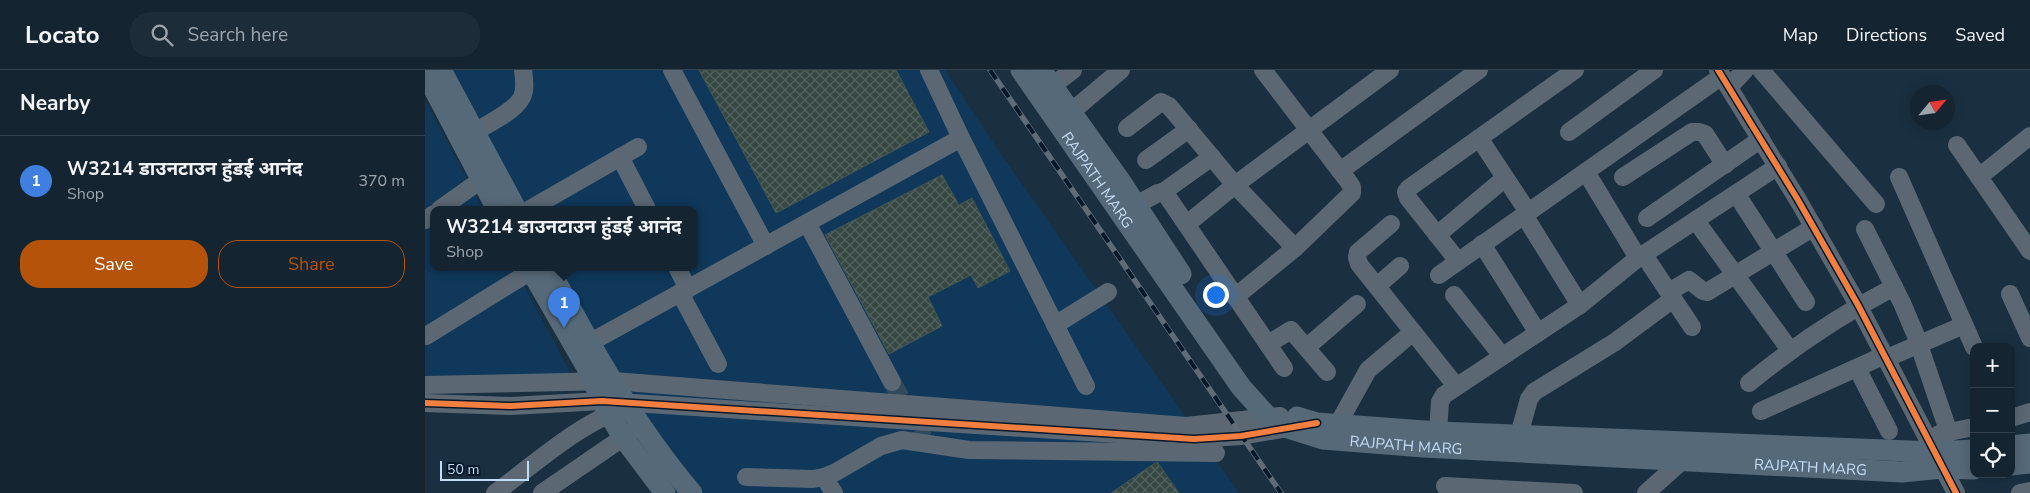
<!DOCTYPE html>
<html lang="en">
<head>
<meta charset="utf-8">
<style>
	body { margin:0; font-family:"Nunito Sans","Noto Sans Devanagari",sans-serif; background:#1d2c39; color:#f1f3f6 }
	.controls { position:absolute; right:15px; bottom:15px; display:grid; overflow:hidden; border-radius:10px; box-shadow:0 2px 12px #0003 }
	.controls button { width:45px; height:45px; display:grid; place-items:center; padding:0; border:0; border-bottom:1px solid #33414d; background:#142431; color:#f1f3f6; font:25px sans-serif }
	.compass { position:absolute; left:1485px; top:15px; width:45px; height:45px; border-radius:50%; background:#142431; box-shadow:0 2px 12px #0003; rotate:61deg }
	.scale { position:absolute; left:15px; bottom:12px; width:89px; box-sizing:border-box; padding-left:5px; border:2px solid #c2dcf6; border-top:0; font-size:14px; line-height:18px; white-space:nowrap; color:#c2dcf6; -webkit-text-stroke:4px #05182a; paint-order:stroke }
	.you { position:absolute; left:790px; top:224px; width:18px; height:18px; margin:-12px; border:4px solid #fff; border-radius:50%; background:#1a73e8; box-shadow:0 0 0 8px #1a73e833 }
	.badge { display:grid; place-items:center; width:32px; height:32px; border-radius:50%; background:#b45309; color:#fff; font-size:16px; font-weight:700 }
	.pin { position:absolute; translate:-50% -41px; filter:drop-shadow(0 1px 2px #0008) }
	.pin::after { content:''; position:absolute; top:26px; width:18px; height:15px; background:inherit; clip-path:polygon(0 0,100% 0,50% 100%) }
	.popup { position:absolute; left:5px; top:136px; width:268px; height:65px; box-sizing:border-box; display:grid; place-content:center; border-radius:10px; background:#142431; filter:drop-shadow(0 1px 4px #0005); font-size:16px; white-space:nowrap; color:#9da4ab }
	.popup b { font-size:19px; color:#f1f3f6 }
	.popup::after { content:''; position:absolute; left:50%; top:100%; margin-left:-10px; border:10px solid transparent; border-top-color:#142431 }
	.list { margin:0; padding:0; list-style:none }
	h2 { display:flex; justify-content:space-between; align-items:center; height:65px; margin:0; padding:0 20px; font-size:21px }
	h2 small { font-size:16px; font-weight:400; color:#9da4ab }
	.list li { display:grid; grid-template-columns:32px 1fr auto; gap:15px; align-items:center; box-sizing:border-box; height:90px; padding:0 20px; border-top:1px solid #33414d }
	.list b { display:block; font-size:19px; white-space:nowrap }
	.list p { margin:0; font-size:16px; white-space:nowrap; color:#9da4ab }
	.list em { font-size:16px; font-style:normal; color:#9da4ab }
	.actions { display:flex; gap:10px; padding:15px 20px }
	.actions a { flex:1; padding:11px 0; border:1px solid #b45309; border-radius:20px; text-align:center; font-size:18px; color:#b45309 }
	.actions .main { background:#b45309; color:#fff }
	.icon { flex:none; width:28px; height:28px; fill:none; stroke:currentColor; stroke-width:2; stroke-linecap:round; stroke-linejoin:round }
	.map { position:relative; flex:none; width:1605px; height:423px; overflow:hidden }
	header { display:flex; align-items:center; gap:30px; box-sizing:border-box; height:70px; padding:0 25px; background:#142431; border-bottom:1px solid #33414d }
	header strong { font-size:24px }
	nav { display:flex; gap:28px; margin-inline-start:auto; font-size:18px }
	.search { width:350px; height:45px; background:#1d2c39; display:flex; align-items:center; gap:12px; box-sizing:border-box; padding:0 18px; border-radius:20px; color:#9da4ab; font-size:19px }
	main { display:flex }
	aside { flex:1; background:#142431 }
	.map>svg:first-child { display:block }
</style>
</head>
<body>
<header>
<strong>Locato</strong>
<div class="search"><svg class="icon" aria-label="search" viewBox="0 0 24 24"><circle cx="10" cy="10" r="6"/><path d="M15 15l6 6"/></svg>Search here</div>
<nav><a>Map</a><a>Directions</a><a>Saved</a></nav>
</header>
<main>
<aside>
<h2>Nearby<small></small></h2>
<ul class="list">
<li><span class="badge" style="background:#3f7fe0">1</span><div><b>W3214 डाउनटाउन हुंडई आनंद</b><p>Shop</p></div><em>370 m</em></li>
</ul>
<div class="actions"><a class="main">Save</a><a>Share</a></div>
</aside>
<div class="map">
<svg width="1605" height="423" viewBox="0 0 1605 423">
	<defs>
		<pattern id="building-cross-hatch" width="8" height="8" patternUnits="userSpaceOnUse" patternTransform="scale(1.25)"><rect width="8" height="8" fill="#374843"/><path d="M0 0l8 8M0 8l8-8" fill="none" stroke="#52625f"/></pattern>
	</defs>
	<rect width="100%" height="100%" fill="#1a3041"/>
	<!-- built -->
	<g fill="#0f385a">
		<path d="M10,0h510l51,77 243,346h-563l-31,-39 -105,-187h154v-58h-185z"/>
		<path d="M0,30l58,109h-49v58h80l62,116 -151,-2z"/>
	</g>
	<!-- building -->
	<g fill="url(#building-cross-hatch)" stroke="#455554">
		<path d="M274,0h197l33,62 -153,81z"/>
		<path d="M517,105l17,30 13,-7 38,73 -32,17 -7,-13 -43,22 14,29 -53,28 -64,-119z"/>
		<path d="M730,393h3l21,30h-68z"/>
	</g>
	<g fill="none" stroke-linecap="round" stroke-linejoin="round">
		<!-- minor-tunnel -->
		<path stroke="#334a5c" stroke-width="18" stroke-dasharray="18 9" stroke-linecap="butt" d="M467,312l32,56"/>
		<!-- minor -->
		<g stroke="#5b6874" stroke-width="18">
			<path d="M247,0l94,176"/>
			<path d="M504,0l32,68 125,248"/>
			<path d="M1293,0l80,130 60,105 98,188"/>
			<path d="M1336,0l115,134"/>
			<path d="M627,16l21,-16"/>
			<path d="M1304,17l16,-17"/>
			<path d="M646,42l50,-42"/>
			<path d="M702,58l34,-26 8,4 66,79 60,63"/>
			<path d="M50,62c12,-8 41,-21 47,-35 4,-8 2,-18 1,-27"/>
			<path d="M1144,62l85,-62"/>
			<path d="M1054,68l49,74"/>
			<path d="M1532,75l73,106"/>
			<path d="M195,87l27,52"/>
			<path d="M721,90l43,-31"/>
			<path d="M915,101l139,-101"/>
			<path d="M1161,102l52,86"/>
			<path d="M1198,107l69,-45h7l6,2 20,31"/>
			<path d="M1474,107l75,170"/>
			<path d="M1554,107l51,-41"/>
			<path d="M738,122l49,-35"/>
			<path d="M1312,125l69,107"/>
			<path d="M711,135l22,-12 5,-1 4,4 117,172"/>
			<path d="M15,139l41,-29"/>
			<path d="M105,139l108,-62"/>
			<path d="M1099,145l56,90"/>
			<path d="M1222,148l114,-79"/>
			<path d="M0,150l9,-6"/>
			<path d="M1271,151l94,129"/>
			<path d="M382,153l85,159"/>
			<path d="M762,154l48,-39 155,-115"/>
			<path d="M966,154l-33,28 -1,5 2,7 97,122"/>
			<path d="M1440,159l37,74 14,33 33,97"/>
			<path d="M1012,165l68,-57"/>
			<path d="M1057,174l56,89"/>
			<path d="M1219,185l48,72"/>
			<path d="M1033,191l-50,-63 -2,-6 3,-4 166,-118"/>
			<path d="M252,197l11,22"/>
			<path d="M1014,205l283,-199"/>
			<path d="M952,216l23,-20"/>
			<path d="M1244,222l20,-12 14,11 4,1 107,-65"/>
			<path d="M255,223l38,71"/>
			<path d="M1585,224l20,44"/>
			<path d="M1029,225l48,61"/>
			<path d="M810,227l60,-49 57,-55v-6l-4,-6 -85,-111"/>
			<path d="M630,255l53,-33"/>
			<path d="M1,266l105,-65"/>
			<path d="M166,272l370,-204"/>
			<path d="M843,274l23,-14 36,42"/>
			<path d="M882,277l50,-43"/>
			<path d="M1462,288l77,-33"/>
			<path d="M1432,298l32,63"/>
			<path d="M1324,313c45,-37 93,-69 145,-96"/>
			<path d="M0,315l188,-4 573,45 94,-10"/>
			<path d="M0,333l86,3 91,-5 592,38 47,-3 53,-9"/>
			<path d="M1336,341l124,-56"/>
			<path d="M1586,348l19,-6"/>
			<path d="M913,354l30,-54 45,-38"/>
			<path d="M1013,362l2,-30 4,-7 136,-90 58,-47 140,-92"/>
			<path d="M1514,364l35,-7"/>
			<path d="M1094,365l10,-36 5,-7 81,-50 58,-43"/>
			<path d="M321,407l67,2 11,-2 12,-5 45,-26 21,-6 67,10 247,3"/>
			<path d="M399,407l10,16"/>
			<path d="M1020,416l129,7"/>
			<path d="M70,423c35,-25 87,-72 127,-83"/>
			<path d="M117,423l92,-63"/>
			<path d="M1221,423l37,-33"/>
			<path d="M1595,423l10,-2"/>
		</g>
		<!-- major -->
		<g stroke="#566978" stroke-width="21">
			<path d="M16,0l75,139"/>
			<path id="s1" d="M596,0l220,317 27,30 20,11 35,11 101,8 478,25 40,-4 32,1"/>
			<path d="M616,0l78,109 62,95"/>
			<path d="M0,2l72,137"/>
			<path d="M104,197l57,99 16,35 20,35 43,57"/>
			<path d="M123,197c42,78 86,158 144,226"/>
			<path d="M872,347l20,6 121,9 496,20 40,-2"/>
			<path d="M1586,376l19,-2"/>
			<path d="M1586,395l19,-2"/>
		</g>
		<defs>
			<path id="rail" d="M565,0l291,423"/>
		</defs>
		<!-- rail casing -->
		<use href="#rail" stroke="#5f6c78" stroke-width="5.5"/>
		<!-- rail -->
		<use href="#rail" stroke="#05182a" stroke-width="4" stroke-dasharray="11" stroke-linecap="butt"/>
		<defs>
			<g id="cycleway">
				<path d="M1293,0l80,130 60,105 98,188"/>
				<path d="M0,333l86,3 91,-5 592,38 47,-3 76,-13"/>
			</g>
		</defs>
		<!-- cycleway casing -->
		<use href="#cycleway" stroke="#05182a" stroke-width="9"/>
		<!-- cycleway -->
		<use href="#cycleway" stroke="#f27e40" stroke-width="6"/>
	</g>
	<g text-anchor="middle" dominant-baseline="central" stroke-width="4.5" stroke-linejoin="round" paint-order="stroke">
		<!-- street labels -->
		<g font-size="15" fill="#c2dcf6" stroke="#05182a">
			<text stroke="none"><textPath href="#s1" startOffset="134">RAJPATH MARG</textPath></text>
			<text stroke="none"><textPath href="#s1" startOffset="569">RAJPATH MARG</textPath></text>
			<text stroke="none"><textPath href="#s1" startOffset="974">RAJPATH MARG</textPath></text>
		</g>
	</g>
</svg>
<div class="controls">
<button>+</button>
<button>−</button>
<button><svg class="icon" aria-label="locate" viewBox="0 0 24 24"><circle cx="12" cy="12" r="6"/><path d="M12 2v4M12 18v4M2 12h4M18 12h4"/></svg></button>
</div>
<svg class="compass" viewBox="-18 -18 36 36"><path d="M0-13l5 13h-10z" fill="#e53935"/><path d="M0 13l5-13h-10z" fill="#9da4ab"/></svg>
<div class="scale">50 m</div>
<div class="you"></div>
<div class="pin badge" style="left:139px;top:258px;background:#3f7fe0">1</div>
<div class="popup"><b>W3214 डाउनटाउन हुंडई आनंद</b>Shop</div>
</div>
</main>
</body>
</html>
